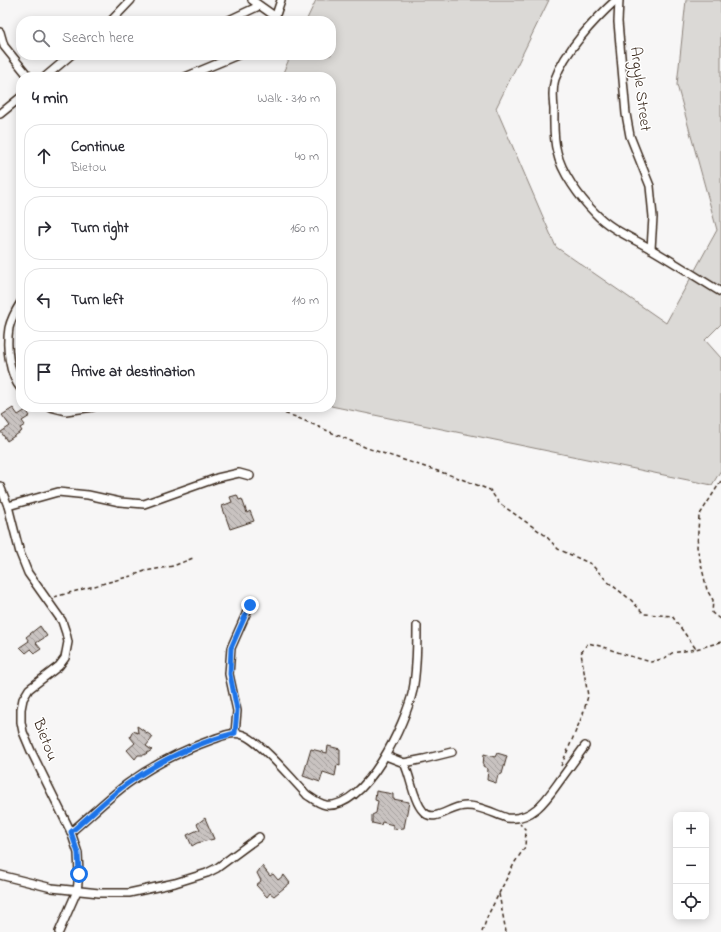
<!DOCTYPE html>
<html lang="en">
<head>
<meta charset="utf-8">
<style>
	body { margin:0; font-family:"Indie Flower",sans-serif; background:#f2f2f3; color:#2b2b33 }
	.controls { position:absolute; right:12px; bottom:12px; display:grid; overflow:hidden; border-radius:8px; box-shadow:0 2px 10px #0003 }
	.controls button { width:36px; height:36px; display:grid; place-items:center; padding:0; border:0; border-bottom:1px solid #e1e1e2; background:#fff; color:#2b2b33; font:20px sans-serif }
	.stop { position:absolute; width:12px; height:12px; margin:-9px; border:3px solid #1a73e8; border-radius:50%; background:#fff }
	.stop.end { background:#1a73e8; border-color:#fff; box-shadow:0 1px 4px #0008 }
	.list { margin:0; padding:0; list-style:none }
	h2 { display:flex; justify-content:space-between; align-items:center; height:52px; margin:0; padding:0 16px; font-size:17px }
	h2 small { font-size:13px; font-weight:400; color:#7c7c81 }
	.list li { display:grid; grid-template-columns:26px 1fr auto; gap:12px; align-items:center; box-sizing:border-box; height:64px; margin:0 8px 8px; padding:0 8px; border:1px solid #e1e1e2; border-radius:16px }
	.list b { display:block; font-size:15px; white-space:nowrap }
	.list p { margin:0; font-size:13px; white-space:nowrap; color:#7c7c81 }
	.list em { font-size:13px; font-style:normal; color:#7c7c81 }
	.icon { flex:none; width:22px; height:22px; fill:none; stroke:currentColor; stroke-width:2; stroke-linecap:round; stroke-linejoin:round }
	.map { position:relative; flex:none; width:721px; height:932px; overflow:hidden }
	.search { position:absolute; background:#fff; box-shadow:0 2px 10px #0003; left:16px; top:16px; width:320px; height:44px; display:flex; align-items:center; gap:10px; box-sizing:border-box; padding:0 14px; border-radius:16px; color:#7c7c81; font-size:15px }
	.panel { position:absolute; background:#fff; box-shadow:0 2px 10px #0003; left:16px; top:72px; width:320px; height:340px; border-radius:16px }
	.map>svg:first-child { display:block }
</style>
</head>
<body>
<div class="map">
<svg width="721" height="932" viewBox="0 0 721 932">
	<defs>
		<pattern id="building-back-hatch" width="6" height="6" patternUnits="userSpaceOnUse"><rect width="6" height="6" fill="#c9c3c1"/><path d="M-1 5l2 2M0 0l6 6M5-1l2 2" fill="none" stroke="#a49f9c"/></pattern>
	</defs>
	<rect width="100%" height="100%" fill="#f7f6f6"/>
	<filter id="ink" filterUnits="userSpaceOnUse"><feTurbulence type="fractalNoise" baseFrequency=".025" numOctaves="2"/><feDisplacementMap in="SourceGraphic" scale="8" xChannelSelector="R" yChannelSelector="G"/><feConvolveMatrix kernelMatrix="1 2 1 2 8 2 1 2 1" color-interpolation-filters="sRGB"/></filter>
	<g filter="url(#ink)">
		<!-- grass -->
		<path fill="#dbd9d6" stroke="#8b827a" d="M316,0h233l-53,108 60,139 110,76 51,-93 -40,-145 9,-85h35v324l-16,16 16,18v112l-9,15 -381,-79v-329h-50l10,-22h40v-34h-25z"/>
		<!-- building -->
		<g fill="url(#building-back-hatch)" stroke="#3b2a1e">
			<path d="M13,408l5,7 8,-5 4,6 -8,5 3,4 -5,3 2,3 -15,10 -6,-9 9,-6 -8,-11z"/>
			<path d="M237,495l2,5 3,-1 5,14 3,-2 4,10 -24,8 -8,-23 10,-4 -2,-5z"/>
			<path d="M40,626l7,10 -11,7 5,6 -6,4 -4,-4 -5,4 -6,-6 9,-6 -3,-4z"/>
			<path d="M137,726l16,11 -7,9 6,4 -8,5h-6l-3,4 -8,-9 8,-7 -5,-6 3,-6 5,2z"/>
			<path d="M328,746l12,3v17l-3,-1 -2,11 -12,-4 -3,10 -17,-6 8,-27 16,4z"/>
			<path d="M497,753l10,3 -5,18 -4,1 -2,8 -9,-3 1,-11 -5,-3 1,-12 11,3z"/>
			<path d="M376,791l17,3v5l16,3 -5,26 -11,1v-4l-11,-3 -1,3 -9,-2v-8l4,-2 2,-12 -3,-1z"/>
			<path d="M205,818l9,21 -17,4 -5,3 -5,-11 13,-6 -3,-5z"/>
			<path d="M262,866l8,10 3,-2 5,6 6,-5 6,8 -16,13 -4,-3 -3,4 -11,-12 5,-4 -4,-8z"/>
		</g>
		<g fill="none" stroke-linecap="round" stroke-linejoin="round">
			<defs>
				<g id="minor">
					<path d="M252,0l24,17"/>
					<path d="M616,0c-22,20 -51,51 -61,79 -3,10 -2,20 -1,30 0,14 -1,29 3,43 4,20 23,46 38,61 15,16 37,25 56,36 24,14 47,29 70,43"/>
					<path d="M619,0l-1,22 8,92 4,22 20,50 3,31 -2,32"/>
					<path d="M111,21l20,-21"/>
					<path d="M227,21l32,-15"/>
					<path d="M274,21l7,-21"/>
					<path d="M0,32l4,14 25,31"/>
					<path d="M45,77l26,-22"/>
					<path d="M185,77l53,-22"/>
					<path d="M0,114l21,-17"/>
					<path d="M21,302c-5,8 -10,17 -12,26 -3,18 0,47 12,61"/>
					<path d="M50,407l16,4 27,-4"/>
					<path d="M0,486l8,20 12,47 8,20 34,48 4,12 2,9 -3,16 -6,8 -30,23 -6,10 -2,10v13l2,10 8,19 40,81 7,21 1,21 -2,17 -18,41"/>
					<path d="M8,506l50,-14 30,3 32,7 24,2 73,-26 22,-5 11,3"/>
					<path d="M235,733l2,-22 -8,-37 2,-26 19,-43"/>
					<path d="M386,756l18,7c7,14 9,37 19,48 9,12 25,-2 36,-4 16,-4 33,6 48,11 27,3 41,-21 54,-39 8,-11 16,-22 24,-33"/>
					<path d="M404,763l20,-4 28,-7"/>
					<path d="M71,832c19,-16 36,-33 56,-48 26,-19 56,-34 87,-45 9,-3 19,-8 29,-4 17,6 50,45 64,60 6,4 12,9 19,10 40,4 80,-83 87,-115 4,-21 4,-43 4,-64"/>
					<path d="M0,875l52,13 47,5h30l46,-10 32,-10 10,-5 42,-31"/>
				</g>
			</defs>
			<!-- minor casing -->
			<use href="#minor" stroke="#3b2a1e" stroke-width="10"/>
			<!-- path -->
			<g stroke="#3b2a1e" stroke-width="1.5" stroke-dasharray="4 3" stroke-linecap="butt">
				<path d="M223,407h7"/>
				<path d="M265,407l31,10 71,31 89,29 34,13 9,13 47,33 12,13 33,15 17,18 23,18 13,14 28,2 24,33"/>
				<path d="M721,481l-22,35 -2,31 10,43 6,10 -1,13 9,7"/>
				<path d="M54,597l77,-21 14,-5 28,-5 20,-8"/>
				<path d="M561,766l22,-52 5,-18 -7,-43 7,-10 12,3 23,8 28,8 14,-4 7,-5 24,-4 25,-7"/>
				<path d="M499,894l7,38"/>
				<path d="M482,932l6,-17 27,-53 10,-15 1,-17 -6,-6"/>
			</g>
			<!-- minor -->
			<use href="#minor" stroke="#fff" stroke-width="7"/>
		</g>
	</g>
	<g fill="none" stroke-linecap="round" stroke-linejoin="round" filter="url(#ink)">
		<!-- route -->
		<path stroke="#1a73e8" stroke-width="5" d="M79,874l-1,-21 -7,-21c19,-16 36,-34 56,-48 32,-23 69,-41 108,-51l2,-23 -7,-36 1,-26 19,-43"/>
	</g>
	<g text-anchor="middle" dominant-baseline="central" stroke-width="3" stroke-linejoin="round" paint-order="stroke">
		<!-- street labels -->
		<g font-size="16" fill="#3b2a1e" stroke="#fff">
			<text transform="translate(640 89) rotate(83)">Argyle Street</text>
			<text transform="translate(45 740) rotate(69)">Bietou</text>
		</g>
	</g>
</svg>
<div class="controls">
<button>+</button>
<button>−</button>
<button><svg class="icon" aria-label="locate" viewBox="0 0 24 24"><circle cx="12" cy="12" r="6"/><path d="M12 2v4M12 18v4M2 12h4M18 12h4"/></svg></button>
</div>
<div class="stop" style="left:79px;top:874px"></div>
<div class="stop end" style="left:250px;top:605px"></div>
<div class="search"><svg class="icon" aria-label="search" viewBox="0 0 24 24"><circle cx="10" cy="10" r="6"/><path d="M15 15l6 6"/></svg>Search here</div>
<section class="panel">
<h2>4 min<small>Walk · 310 m</small></h2>
<ul class="list">
<li><svg class="icon" aria-label="ahead" viewBox="0 0 24 24"><path d="M12 20V5M6 11l6-6 6 6"/></svg><div><b>Continue</b><p>Bietou</p></div><em>40 m</em></li>
<li><svg class="icon" aria-label="right" viewBox="0 0 24 24"><path d="M7 20v-9h11M14 6l5 5-5 5"/></svg><div><b>Turn right</b></div><em>160 m</em></li>
<li><svg class="icon" aria-label="left" viewBox="0 0 24 24"><path d="M17 20v-9H6M10 6l-5 5 5 5"/></svg><div><b>Turn left</b></div><em>110 m</em></li>
<li><svg class="icon" aria-label="arrive" viewBox="0 0 24 24"><path d="M6 21V4h12l-3 4 3 4H6"/></svg><div><b>Arrive at destination</b></div></li>
</ul>
</section>
</div>
</body>
</html>
